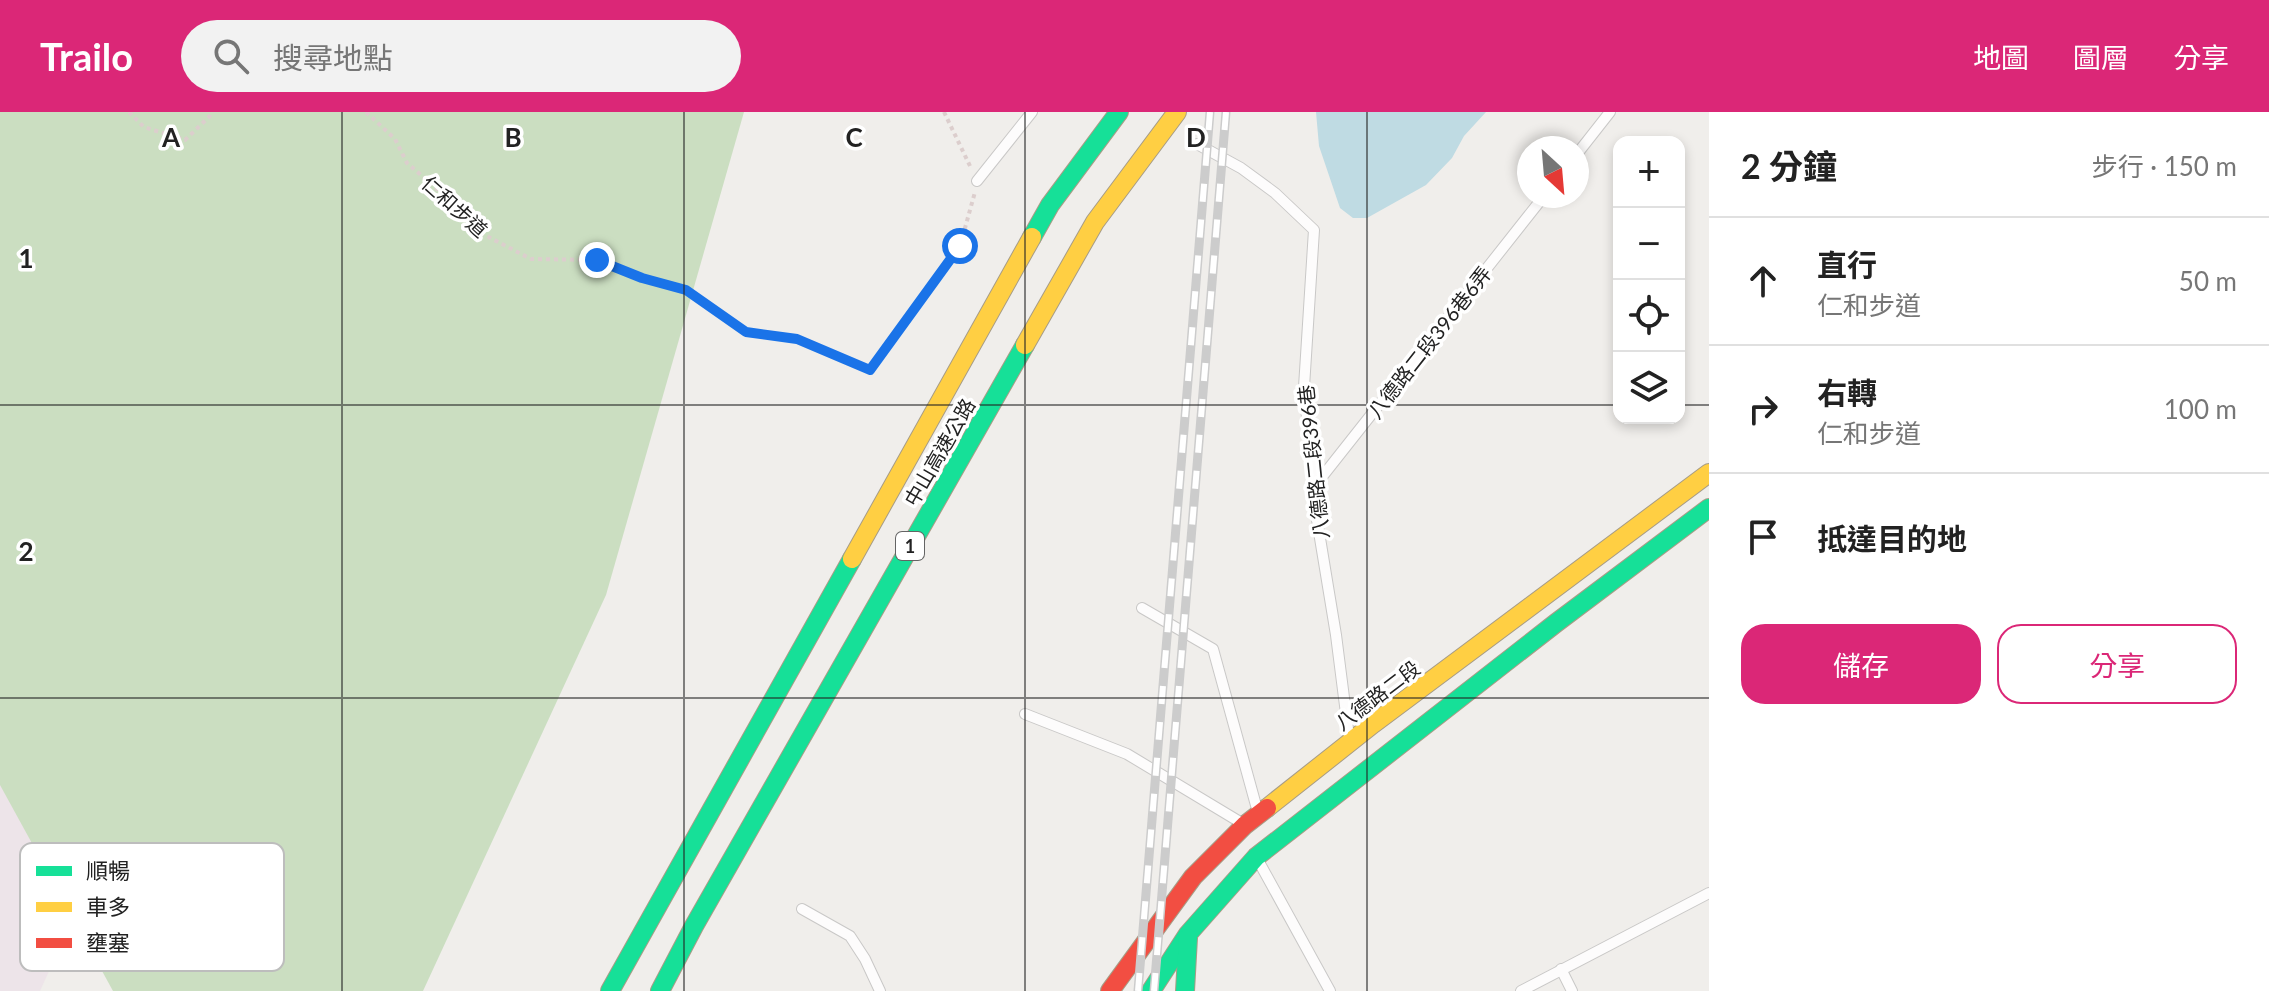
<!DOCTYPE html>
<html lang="zh-TW">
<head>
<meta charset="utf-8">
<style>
	body { margin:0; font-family:Lato,"Noto Sans TC",sans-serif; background:#f2f2f2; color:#222 }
	.controls { position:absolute; right:24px; top:24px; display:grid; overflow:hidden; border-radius:16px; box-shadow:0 4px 12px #0003 }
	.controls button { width:72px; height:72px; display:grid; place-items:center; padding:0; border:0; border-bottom:2px solid #e0e0e0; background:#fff; color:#222; font:40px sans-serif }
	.compass { position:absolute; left:1517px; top:24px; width:72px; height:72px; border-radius:50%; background:#fff; box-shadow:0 4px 12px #0003; rotate:154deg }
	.stop { position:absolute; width:24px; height:24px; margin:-18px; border:6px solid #1a73e8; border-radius:50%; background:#fff }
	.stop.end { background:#1a73e8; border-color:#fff; box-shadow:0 2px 8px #0008 }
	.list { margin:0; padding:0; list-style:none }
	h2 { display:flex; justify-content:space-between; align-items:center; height:104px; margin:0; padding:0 32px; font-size:34px }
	h2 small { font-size:26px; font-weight:400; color:#767676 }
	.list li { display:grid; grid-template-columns:52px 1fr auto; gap:24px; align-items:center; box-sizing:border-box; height:128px; padding:0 32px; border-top:2px solid #e0e0e0 }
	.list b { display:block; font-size:30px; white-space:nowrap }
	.list p { margin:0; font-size:26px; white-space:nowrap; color:#767676 }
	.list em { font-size:26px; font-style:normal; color:#767676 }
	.actions { display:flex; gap:16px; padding:24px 32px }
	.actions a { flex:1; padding:18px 0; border:2px solid #db2777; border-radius:24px; text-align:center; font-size:28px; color:#db2777 }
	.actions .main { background:#db2777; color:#fff }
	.icon { flex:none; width:44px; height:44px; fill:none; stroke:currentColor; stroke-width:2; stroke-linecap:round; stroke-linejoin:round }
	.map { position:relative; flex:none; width:1709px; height:879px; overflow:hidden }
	header { display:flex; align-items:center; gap:48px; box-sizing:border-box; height:112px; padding:0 40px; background:#db2777; color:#fff }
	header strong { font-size:38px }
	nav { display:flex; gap:44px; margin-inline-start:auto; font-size:28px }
	.search { width:560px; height:72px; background:#f2f2f2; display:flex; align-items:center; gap:20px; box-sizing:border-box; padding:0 28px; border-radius:44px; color:#767676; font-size:30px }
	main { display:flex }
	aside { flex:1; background:#fff }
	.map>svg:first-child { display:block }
</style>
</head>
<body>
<header>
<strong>Trailo</strong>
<div class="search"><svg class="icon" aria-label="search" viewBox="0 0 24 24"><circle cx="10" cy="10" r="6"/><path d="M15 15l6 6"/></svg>搜尋地點</div>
<nav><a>地圖</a><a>圖層</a><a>分享</a></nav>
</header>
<main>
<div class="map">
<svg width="1709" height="879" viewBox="0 0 1709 879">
	<rect width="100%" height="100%" fill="#f0eeeb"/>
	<!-- industrial -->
	<path fill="#ede4e9" d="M0,508l128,177 -88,194h-40z"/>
	<!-- forest -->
	<path fill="#cbdec1" d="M0,0h744l-138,483 -183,396h-310l-113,-206z"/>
	<!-- water -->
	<path fill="#bfdbe3" d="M1316,0h170l-22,24 -12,22 -26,27 -59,33h-14l-13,-10 -21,-62z"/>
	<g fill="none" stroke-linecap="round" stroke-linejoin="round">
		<defs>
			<g id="lane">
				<path d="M1197,32l44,24 34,25 39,37 -10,157 13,133 19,115 13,102"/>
				<path d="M1577,42l33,-42"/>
				<path d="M977,69l55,-69"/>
				<path d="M1314,375l230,-291"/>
				<path d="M1142,496l71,41 44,160"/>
				<path d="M1025,602l102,40 113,68"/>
				<path d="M1259,750l71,129"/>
				<path d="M802,797l48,27 15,23 15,32"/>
				<path d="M1561,857l11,22"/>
				<path d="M1521,879l188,-98"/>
			</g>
			<g id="fast">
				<path d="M1032,125l18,-32 69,-93"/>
				<path d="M610,879l242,-432"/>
				<path d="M660,879l34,-65 331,-581"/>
				<path d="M1151,879l37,-57 68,-77 300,-234 153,-115"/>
				<path d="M1185,879l3,-53"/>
			</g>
			<g id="slow">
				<path d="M1025,233l70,-123 82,-110"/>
				<path d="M852,447l180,-322"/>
				<path d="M1267,696l106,-84 336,-251"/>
			</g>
			<path id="jam" d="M1110,879l83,-114 52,-52 22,-17"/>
		</defs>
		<!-- lane casing -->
		<use href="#lane" stroke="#c9c8c7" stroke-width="12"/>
		<!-- fast casing -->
		<use href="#fast" stroke="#a79c86" stroke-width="20"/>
		<!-- slow casing -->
		<use href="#slow" stroke="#a79c86" stroke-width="20"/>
		<!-- jam casing -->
		<use href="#jam" stroke="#a79c86" stroke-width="20"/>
		<!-- path -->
		<g stroke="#dccecd" stroke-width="4" stroke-dasharray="4 4" stroke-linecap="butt">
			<path d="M129,0l15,15 41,13 24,-23 2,-5"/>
			<path d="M366,0l29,27 12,24 28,24 42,44 54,28 66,1 45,18 44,12 60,42 51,7 73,31 90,-124 15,-54"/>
			<path d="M944,0l26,54"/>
		</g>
		<!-- lane -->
		<use href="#lane" stroke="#fdfcfc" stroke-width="10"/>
		<!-- fast -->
		<use href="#fast" stroke="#16e098" stroke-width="18"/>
		<!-- slow -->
		<use href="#slow" stroke="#ffcf43" stroke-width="18"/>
		<!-- jam -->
		<use href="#jam" stroke="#f24e42" stroke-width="18"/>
		<defs>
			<g id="rail">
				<path d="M1138,879l72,-879"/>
				<path d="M1154,879l72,-879"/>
			</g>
		</defs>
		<!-- rail casing -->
		<use href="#rail" stroke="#ccc" stroke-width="9"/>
		<!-- rail -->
		<use href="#rail" stroke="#fff" stroke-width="6" stroke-dasharray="18" stroke-linecap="butt"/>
	</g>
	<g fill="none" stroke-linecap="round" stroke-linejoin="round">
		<!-- route -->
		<path stroke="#1a73e8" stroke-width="10" d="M597,148l45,18 44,12 60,42 51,7 73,31 90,-124"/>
	</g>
	<!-- grid -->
	<path fill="none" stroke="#222" stroke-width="2" stroke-opacity="0.55" d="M342,0v879M684,0v879M1025,0v879M1367,0v879M0,293h1619M1679,293h30M0,586h1709"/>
	<g text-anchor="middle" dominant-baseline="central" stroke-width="7" stroke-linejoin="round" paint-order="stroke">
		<!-- shield labels -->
		<rect fill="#fff" stroke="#646464" stroke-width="2" x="896" y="420" width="28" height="28" rx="6"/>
		<g font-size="18" font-weight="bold" fill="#222">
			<text x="910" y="434">1</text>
		</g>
		<!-- street labels -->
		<g font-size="20" fill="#222" stroke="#fff">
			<text transform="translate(455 94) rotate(42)">仁和步道</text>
			<text transform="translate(1429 230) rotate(-52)">八德路二段396巷6弄</text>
			<text transform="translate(939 340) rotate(-60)">中山高速公路</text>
			<text transform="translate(1313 350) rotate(-96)">八德路二段396巷</text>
			<text transform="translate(1377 583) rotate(-37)">八德路二段</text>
		</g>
	</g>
	<!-- legend -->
	<rect x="20" y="731" width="264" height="128" rx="12" fill="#fff" stroke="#bdbdbd" stroke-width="2"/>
	<rect x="36" y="754" width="36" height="10" fill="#16e098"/>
	<rect x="36" y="790" width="36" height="10" fill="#ffcf43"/>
	<rect x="36" y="826" width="36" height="10" fill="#f24e42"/>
	<g font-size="22" fill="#222">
		<text x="86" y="767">順暢</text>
		<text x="86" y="803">車多</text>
		<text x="86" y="839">壅塞</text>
	</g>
	<g font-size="26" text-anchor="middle" font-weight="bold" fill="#222" stroke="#fff" stroke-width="7" stroke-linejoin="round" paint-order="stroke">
		<text x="171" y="35">A</text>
		<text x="513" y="35">B</text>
		<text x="854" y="35">C</text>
		<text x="1196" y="35">D</text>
		<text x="26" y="156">1</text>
		<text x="26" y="449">2</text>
	</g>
</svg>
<div class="controls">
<button>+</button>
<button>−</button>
<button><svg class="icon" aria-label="locate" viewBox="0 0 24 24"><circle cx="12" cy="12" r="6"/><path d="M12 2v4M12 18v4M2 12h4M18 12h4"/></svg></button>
<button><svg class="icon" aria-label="layers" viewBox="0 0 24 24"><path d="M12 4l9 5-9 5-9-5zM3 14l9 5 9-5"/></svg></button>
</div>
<svg class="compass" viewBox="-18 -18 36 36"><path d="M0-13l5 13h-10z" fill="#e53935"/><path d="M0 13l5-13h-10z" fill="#767676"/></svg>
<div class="stop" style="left:960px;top:134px"></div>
<div class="stop end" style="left:597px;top:148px"></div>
</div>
<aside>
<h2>2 分鐘<small>步行 · 150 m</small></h2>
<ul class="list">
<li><svg class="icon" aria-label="ahead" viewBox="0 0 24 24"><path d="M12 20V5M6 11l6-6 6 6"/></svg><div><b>直行</b><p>仁和步道</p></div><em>50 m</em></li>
<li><svg class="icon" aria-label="right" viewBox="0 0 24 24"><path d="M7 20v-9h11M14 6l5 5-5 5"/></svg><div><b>右轉</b><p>仁和步道</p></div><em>100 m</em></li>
<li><svg class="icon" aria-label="arrive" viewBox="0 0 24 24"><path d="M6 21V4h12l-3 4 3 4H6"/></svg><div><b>抵達目的地</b></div></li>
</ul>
<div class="actions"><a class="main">儲存</a><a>分享</a></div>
</aside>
</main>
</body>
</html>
